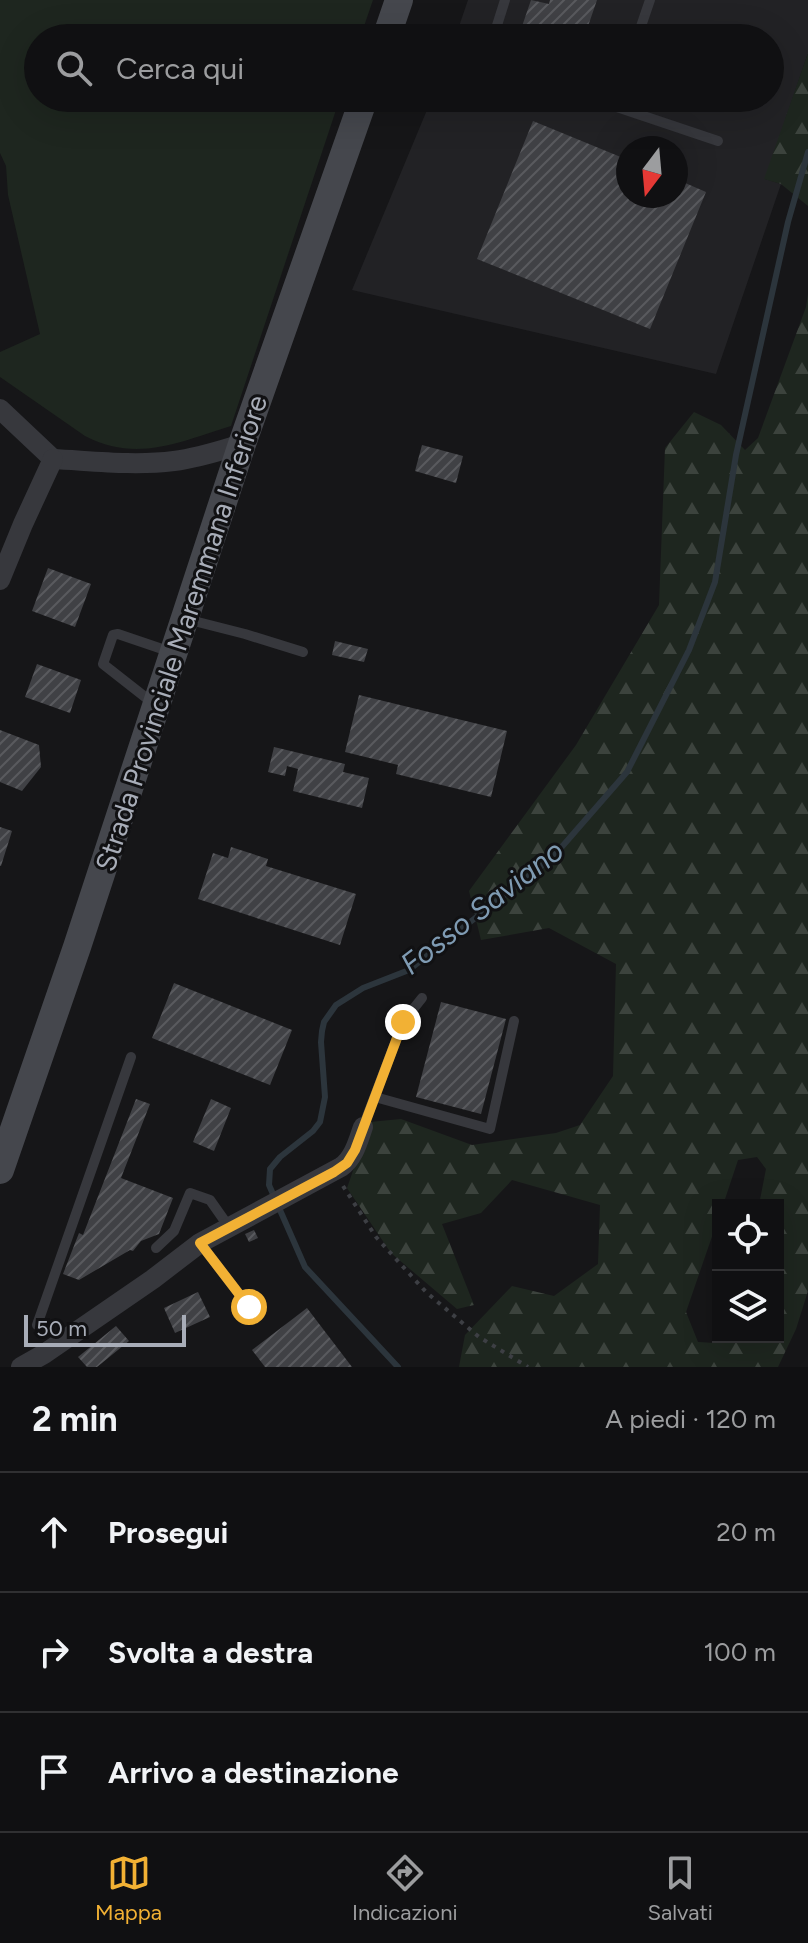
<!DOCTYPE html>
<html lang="it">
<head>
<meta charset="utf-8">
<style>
	body { margin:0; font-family:Figtree,sans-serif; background:#19191b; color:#f1f3f6 }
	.controls { position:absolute; right:24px; bottom:24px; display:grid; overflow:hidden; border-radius:0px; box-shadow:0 8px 32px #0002 }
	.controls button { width:72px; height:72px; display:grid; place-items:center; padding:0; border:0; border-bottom:2px solid #303032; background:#101012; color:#f1f3f6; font:40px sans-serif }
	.compass { position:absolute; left:616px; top:136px; width:72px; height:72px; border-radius:50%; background:#101012; box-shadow:0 8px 32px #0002; rotate:196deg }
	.scale { position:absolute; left:24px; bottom:20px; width:162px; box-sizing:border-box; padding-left:8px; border:4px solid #a8adb8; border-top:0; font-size:22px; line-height:28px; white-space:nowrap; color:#a8adb8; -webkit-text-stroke:6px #111113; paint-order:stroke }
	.stop { position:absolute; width:24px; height:24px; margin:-18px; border:6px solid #f2b134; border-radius:50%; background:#fff }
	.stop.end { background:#f2b134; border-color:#fff; box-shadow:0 2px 8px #0008 }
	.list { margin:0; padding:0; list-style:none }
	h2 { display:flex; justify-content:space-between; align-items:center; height:104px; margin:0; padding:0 32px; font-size:34px }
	h2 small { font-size:26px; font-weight:400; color:#9c9d9f }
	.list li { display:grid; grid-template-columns:52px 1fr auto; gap:24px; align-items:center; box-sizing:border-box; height:120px; padding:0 32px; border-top:2px solid #303032 }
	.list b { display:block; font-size:30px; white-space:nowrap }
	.list em { font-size:26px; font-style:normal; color:#9c9d9f }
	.icon { flex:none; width:44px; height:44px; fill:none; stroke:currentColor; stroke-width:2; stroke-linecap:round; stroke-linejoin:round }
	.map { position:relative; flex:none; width:808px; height:1367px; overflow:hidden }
	.search { position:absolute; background:#101012; box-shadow:0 8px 32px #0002; left:24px; right:24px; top:24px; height:88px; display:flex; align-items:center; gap:20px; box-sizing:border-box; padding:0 28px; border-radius:44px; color:#9c9d9f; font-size:30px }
	.sheet { height:464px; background:#101012 }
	nav { display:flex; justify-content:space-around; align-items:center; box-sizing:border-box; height:112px; border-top:2px solid #303032; background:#101012; font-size:22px; color:#9c9d9f }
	nav a { display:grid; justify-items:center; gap:4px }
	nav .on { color:#f2b134 }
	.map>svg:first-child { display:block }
</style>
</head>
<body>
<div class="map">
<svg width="808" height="1367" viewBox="0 0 808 1367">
	<defs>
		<pattern id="forest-firs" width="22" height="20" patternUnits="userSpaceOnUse" patternTransform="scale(2)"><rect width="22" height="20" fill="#1e261f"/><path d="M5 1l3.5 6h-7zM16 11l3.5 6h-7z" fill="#3c433d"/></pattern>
		<pattern id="building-hatch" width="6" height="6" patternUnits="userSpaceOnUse" patternTransform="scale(2)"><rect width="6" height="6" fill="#404145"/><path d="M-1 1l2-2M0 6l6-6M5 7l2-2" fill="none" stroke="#595a5e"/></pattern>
	</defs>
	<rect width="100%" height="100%" fill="#161618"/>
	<!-- built -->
	<path fill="#222225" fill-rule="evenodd" d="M468,0h340v53l-43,126 16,5 -65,190 -364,-84 80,-192h338v-60h-315zM628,148h48v48h-48z"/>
	<!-- green -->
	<path fill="#1e261f" d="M0,0h373l-13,38h-322v60h302l-109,328c-52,16 -94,37 -146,10l-85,-59v-25l40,-18 -32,-139 -2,-29 -6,-13z"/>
	<!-- forest -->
	<g fill="url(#forest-firs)" fill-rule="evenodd">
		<path d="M808,53v153l-27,-22 -17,-5z"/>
		<path d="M808,294v997l-12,38 -18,38h-319l6,-32 47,-49 42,10 44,-32 2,-59 -88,-25 -31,33 -39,11 32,81 -17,4 -66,-56 -44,-65 23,-66 31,-3 71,26 84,-12 24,-8 33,-49 3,-112 -67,-36 -68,12 -12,-49 107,-146 83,-140 6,-157 29,-36 27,13 24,25 13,-12 48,-131zM757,1157l9,12 -7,36h19v132h-58l-5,6 -17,-1 -12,-30 32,-93v-14h5l15,-45z"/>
	</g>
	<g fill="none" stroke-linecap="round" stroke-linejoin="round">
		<!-- stream -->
		<path stroke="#2c353c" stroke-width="6" d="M398,1367l-93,-100 -36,-82 1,-16 10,-12 33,-26 7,-9 5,-25 -4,-55 1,-11 2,-9 12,-17 27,-17 46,-18 144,-113 74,-85 62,-122 26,-68 21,-127 52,-233 20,-70"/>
	</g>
	<!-- building -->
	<g fill="url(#building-hatch)">
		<path d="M531,0l18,4 1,-4h47l-13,38h-66z"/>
		<path d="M533,121l95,39v36h48v-17l30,13 -56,137 -173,-70z"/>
		<path d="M422,445l41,11 -7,27 -41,-12z"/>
		<path d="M48,568l43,16 -16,43 -43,-16z"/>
		<path d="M335,641l33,8 -4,13 -32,-7z"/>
		<path d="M37,664l44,16 -11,33 -45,-16z"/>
		<path d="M359,695l148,36 -16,66 -95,-23 2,-9 -53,-13z"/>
		<path d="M0,730l39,15 2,22 -19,24 -22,-9z"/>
		<path d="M274,747l71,17 -2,8 26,6 -7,30 -69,-17 5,-22 -11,-3 -2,10 -17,-4z"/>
		<path d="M0,827l12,4 -11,35h-1z"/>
		<path d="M231,847l37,12 -2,7 90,28 -16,51 -142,-46 15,-46 15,5z"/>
		<path d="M174,983l118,47 -22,55 -118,-47z"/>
		<path d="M441,1002l65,17 -25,95 -65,-17z"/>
		<path d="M136,1099l14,5 -29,74 52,20 -14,36 -18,7 -8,10 -3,-1 -51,30 -16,-6 16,-41 4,2z"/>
		<path d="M211,1099l20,9 -17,43 -21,-9z"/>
		<path d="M254,1230l4,8 -9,4 -4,-8z"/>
		<path d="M198,1292l12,25 -35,16 -11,-25z"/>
		<path d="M307,1308l45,59h-87l-13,-17z"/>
		<path d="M116,1326l13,15 -32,26h-10l-9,-10z"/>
	</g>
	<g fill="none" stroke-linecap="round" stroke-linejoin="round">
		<!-- path -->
		<path stroke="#3d3f44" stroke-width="4" stroke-dasharray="4 6" stroke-linecap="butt" d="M343,1186l33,51 50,55 53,45 49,30"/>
		<!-- lane -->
		<g stroke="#37383d" stroke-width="10">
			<path d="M493,38l12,-38"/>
			<path d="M637,38l13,-38"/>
			<path d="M590,98l128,43"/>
			<path d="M186,619l59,15 58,18"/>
			<path d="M154,704l-51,-40 10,-29 5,-1 53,18"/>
			<path d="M375,1097l115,32 24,-108"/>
			<path d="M363,1127l40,-105 19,-24"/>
			<path d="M200,1243l49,64"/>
			<path d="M156,1248l18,-17 16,-38 20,7 19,27"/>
			<path d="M37,1325l94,-268"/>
		</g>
		<!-- street -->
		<g stroke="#37383d" stroke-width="20">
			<path d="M0,409l53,50"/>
			<path d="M53,459c40,2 81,7 121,2 24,-3 45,-10 68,-17"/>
			<path d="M0,580l23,-56 30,-65"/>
			<path d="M21,1367l23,-13 109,-75 47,-36 141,-76c13,-9 17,-26 22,-40"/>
		</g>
		<!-- secondary -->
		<g stroke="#45474d" stroke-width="28">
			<path d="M386,38l13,-38"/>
			<path d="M0,1170l77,-223 165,-503 122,-346"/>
		</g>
	</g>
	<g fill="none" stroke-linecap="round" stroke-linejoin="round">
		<!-- route -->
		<path stroke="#f2b134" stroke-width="10" d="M249,1307l-49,-64 134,-71 13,-9 8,-13 48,-128"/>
	</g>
	<g text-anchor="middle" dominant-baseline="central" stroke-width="6" stroke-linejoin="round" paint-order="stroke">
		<!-- street labels -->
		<g font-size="28" fill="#a8adb8" stroke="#111113">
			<text transform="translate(181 633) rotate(-72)">Strada Provinciale Maremmana Inferiore</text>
		</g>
		<!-- water labels -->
		<g font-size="30" font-style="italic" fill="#7f9bb3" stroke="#111113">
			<text transform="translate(482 907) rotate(-38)">Fosso Saviano</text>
		</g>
	</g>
</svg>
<div class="controls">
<button><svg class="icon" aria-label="locate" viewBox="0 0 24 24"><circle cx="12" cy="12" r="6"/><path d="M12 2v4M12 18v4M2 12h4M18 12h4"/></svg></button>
<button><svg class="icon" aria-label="layers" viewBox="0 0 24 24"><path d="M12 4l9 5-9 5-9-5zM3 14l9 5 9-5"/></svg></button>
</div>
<svg class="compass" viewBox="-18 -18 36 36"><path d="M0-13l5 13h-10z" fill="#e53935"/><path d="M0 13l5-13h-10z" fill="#9c9d9f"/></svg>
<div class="scale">50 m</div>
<div class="stop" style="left:249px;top:1307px"></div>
<div class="stop end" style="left:403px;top:1022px"></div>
<div class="search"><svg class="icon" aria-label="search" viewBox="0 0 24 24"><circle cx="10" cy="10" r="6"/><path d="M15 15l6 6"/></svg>Cerca qui</div>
</div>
<section class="sheet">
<h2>2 min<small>A piedi · 120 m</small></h2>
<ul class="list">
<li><svg class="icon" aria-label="ahead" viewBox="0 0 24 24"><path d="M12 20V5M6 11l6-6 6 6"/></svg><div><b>Prosegui</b></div><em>20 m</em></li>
<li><svg class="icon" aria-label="right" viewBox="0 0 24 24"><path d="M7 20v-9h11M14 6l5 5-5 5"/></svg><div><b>Svolta a destra</b></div><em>100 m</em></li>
<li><svg class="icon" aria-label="arrive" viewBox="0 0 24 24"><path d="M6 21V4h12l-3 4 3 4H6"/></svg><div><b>Arrivo a destinazione</b></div></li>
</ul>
</section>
<nav>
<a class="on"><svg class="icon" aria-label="map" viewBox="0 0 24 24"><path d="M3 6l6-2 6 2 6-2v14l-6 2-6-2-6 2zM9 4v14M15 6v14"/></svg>Mappa</a>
<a><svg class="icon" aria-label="directions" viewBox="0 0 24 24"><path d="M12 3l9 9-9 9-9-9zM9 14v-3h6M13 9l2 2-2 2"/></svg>Indicazioni</a>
<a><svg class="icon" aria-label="saved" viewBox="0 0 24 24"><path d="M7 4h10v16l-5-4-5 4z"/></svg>Salvati</a>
</nav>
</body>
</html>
